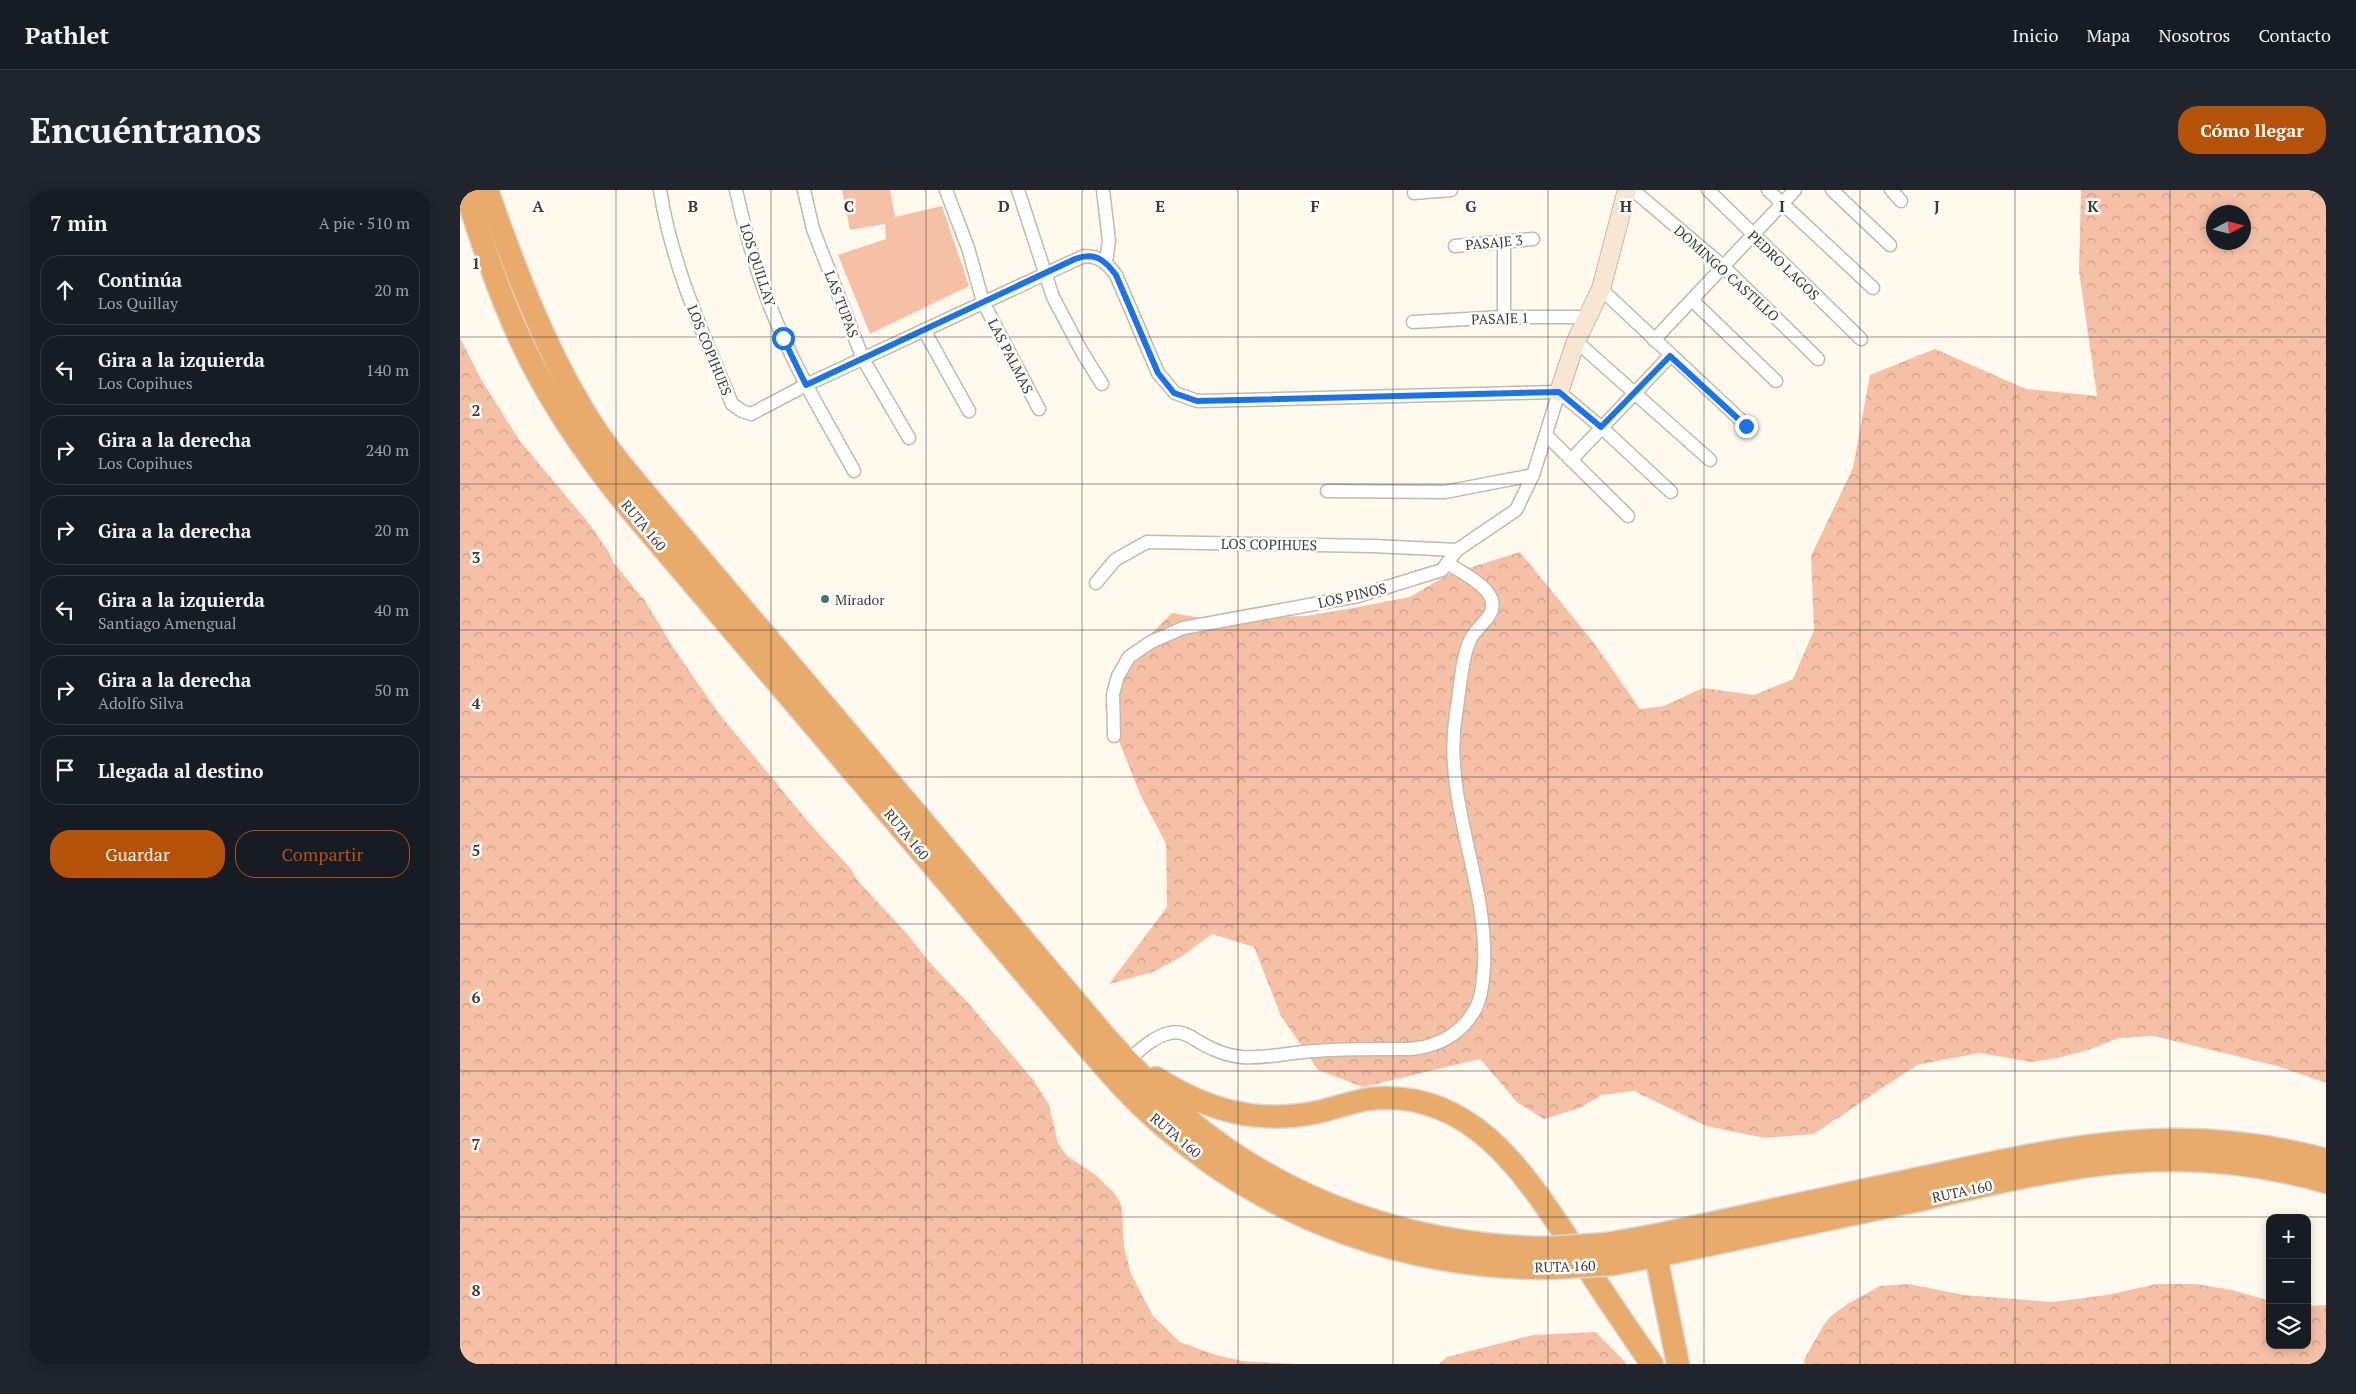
<!DOCTYPE html>
<html lang="es">
<head>
<meta charset="utf-8">
<style>
	body { margin:0; font-family:"PT Serif",serif; background:#20242c; color:#f1f3f6 }
	.controls { position:absolute; right:15px; bottom:15px; display:grid; overflow:hidden; border-radius:10px; box-shadow:0 2px 12px #0003 }
	.controls button { width:45px; height:45px; display:grid; place-items:center; padding:0; border:0; border-bottom:1px solid #363941; background:#171b24; color:#f1f3f6; font:25px sans-serif }
	.compass { position:absolute; left:1746px; top:15px; width:45px; height:45px; border-radius:50%; background:#171b24; box-shadow:0 2px 12px #0003; rotate:83deg }
	.stop { position:absolute; width:15px; height:15px; margin:-11px; border:4px solid #1a73e8; border-radius:50%; background:#fff }
	.stop.end { background:#1a73e8; border-color:#fff; box-shadow:0 1px 5px #0008 }
	.list { margin:0; padding:0; list-style:none }
	h2 { display:flex; justify-content:space-between; align-items:center; height:65px; margin:0; padding:0 20px; font-size:21px }
	h2 small { font-size:16px; font-weight:400; color:#9ea1a6 }
	.list li { display:grid; grid-template-columns:32px 1fr auto; gap:15px; align-items:center; box-sizing:border-box; height:70px; margin:0 10px 10px; padding:0 10px; border:1px solid #363941; border-radius:20px }
	.list b { display:block; font-size:19px; white-space:nowrap }
	.list p { margin:0; font-size:16px; white-space:nowrap; color:#9ea1a6 }
	.list em { font-size:16px; font-style:normal; color:#9ea1a6 }
	.actions { display:flex; gap:10px; padding:15px 20px }
	.actions a { flex:1; padding:11px 0; border:1px solid #b45309; border-radius:20px; text-align:center; font-size:18px; color:#b45309 }
	.actions .main { background:#b45309; color:#fff }
	.icon { flex:none; width:28px; height:28px; fill:none; stroke:currentColor; stroke-width:2; stroke-linecap:round; stroke-linejoin:round }
	.map { position:relative; flex:none; width:1866px; height:1174px; overflow:hidden; border-radius:20px }
	header { display:flex; align-items:center; gap:30px; box-sizing:border-box; height:70px; padding:0 25px; background:#171b24; border-bottom:1px solid #363941 }
	header strong { font-size:24px }
	nav { display:flex; gap:28px; margin-inline-start:auto; font-size:18px }
	.intro { display:flex; align-items:center; justify-content:space-between; box-sizing:border-box; height:120px; padding:0 30px }
	h1 { margin:0; font-size:35px }
	.button { padding:12px 22px; border-radius:20px; background:#b45309; color:#fff; font-size:18px; font-weight:700 }
	main { display:flex; gap:30px; padding:0 30px }
	aside { flex:1; background:#171b24; border-radius:20px; box-shadow:0 2px 12px #0003 }
	.map>svg:first-child { display:block }
</style>
</head>
<body>
<header>
<strong>Pathlet</strong>
<nav><a>Inicio</a><a>Mapa</a><a>Nosotros</a><a>Contacto</a></nav>
</header>
<div class="intro"><h1>Encuéntranos</h1><a class="button">Cómo llegar</a></div>
<main>
<aside>
<h2>7 min<small>A pie · 510 m</small></h2>
<ul class="list">
<li><svg class="icon" aria-label="ahead" viewBox="0 0 24 24"><path d="M12 20V5M6 11l6-6 6 6"/></svg><div><b>Continúa</b><p>Los Quillay</p></div><em>20 m</em></li>
<li><svg class="icon" aria-label="left" viewBox="0 0 24 24"><path d="M17 20v-9H6M10 6l-5 5 5 5"/></svg><div><b>Gira a la izquierda</b><p>Los Copihues</p></div><em>140 m</em></li>
<li><svg class="icon" aria-label="right" viewBox="0 0 24 24"><path d="M7 20v-9h11M14 6l5 5-5 5"/></svg><div><b>Gira a la derecha</b><p>Los Copihues</p></div><em>240 m</em></li>
<li><svg class="icon" aria-label="right" viewBox="0 0 24 24"><path d="M7 20v-9h11M14 6l5 5-5 5"/></svg><div><b>Gira a la derecha</b></div><em>20 m</em></li>
<li><svg class="icon" aria-label="left" viewBox="0 0 24 24"><path d="M17 20v-9H6M10 6l-5 5 5 5"/></svg><div><b>Gira a la izquierda</b><p>Santiago Amengual</p></div><em>40 m</em></li>
<li><svg class="icon" aria-label="right" viewBox="0 0 24 24"><path d="M7 20v-9h11M14 6l5 5-5 5"/></svg><div><b>Gira a la derecha</b><p>Adolfo Silva</p></div><em>50 m</em></li>
<li><svg class="icon" aria-label="arrive" viewBox="0 0 24 24"><path d="M6 21V4h12l-3 4 3 4H6"/></svg><div><b>Llegada al destino</b></div></li>
</ul>
<div class="actions"><a class="main">Guardar</a><a>Compartir</a></div>
</aside>
<div class="map">
<svg width="1866" height="1174" viewBox="0 0 1866 1174">
	<defs>
		<pattern id="forest-crowns" width="20" height="18" patternUnits="userSpaceOnUse" patternTransform="scale(1.25)"><rect width="20" height="18" fill="#f6c0a6"/><path d="M2 6a3 3 0 1 1 6 0M12 15a3 3 0 1 1 6 0" fill="none" stroke="#c99d88"/></pattern>
	</defs>
	<rect width="100%" height="100%" fill="#fff9ee"/>
	<!-- grass -->
	<path fill="#f6c0a6" d="M382,0h48l5,27 47,-11 27,80 -99,48 -32,-79 48,-16 -1,-15 -35,6z"/>
	<!-- forest -->
	<g fill="url(#forest-crowns)" fill-rule="evenodd">
		<path d="M1621,0h245v893l-49,-17 -123,-30 -35,2 -31,12 -30,8 -26,4 -53,-9 -62,12 -103,69 -49,4 -59,-12 -72,-35 -32,4 -22,13 -36,11 -26,-16 -38,-44 -117,28 -45,-17 -37,-54 -27,-69 -42,-13 -31,23 -28,15 -44,12 58,-77 -1,-63 -26,-50 -35,-88 28,-54 39,-39 36,6 98,-3 47,-8 57,-11 37,-22 73,-23 74,91 46,66 24,-3 39,-18 51,7 39,-16 21,-49 -3,-74 42,-88 17,-93 65,-26 91,40 71,7 -18,-125zM1754,22h30v30h-30z"/>
		<path d="M0,148l22,43 38,60 67,80 22,31 5,11 31,38 30,49 45,65 90,109 41,45 7,12 50,54 24,30 38,40 64,76 15,24 9,38 8,12 31,21 19,19 6,12 2,40 7,27 22,42 27,26 36,13 26,6 54,3h-836z"/>
		<path d="M1449,1094l54,11 89,7 55,-7 50,-11h39l36,6 38,11v44h37v-39l19,-1v59h-522l1,-6 18,-32 7,-9 19,-14 31,-17z"/>
		<path d="M1136,1142l31,32h-188l8,-7 86,-22z"/>
	</g>
	<g fill="none" stroke-linecap="round" stroke-linejoin="round">
		<defs>
			<g id="street">
				<path d="M200,0c12,76 43,143 72,214l10,7 9,3 55,-29 278,-129c16,0 23,7 32,19l42,98 17,20 22,8 362,-9"/>
				<path d="M276,0c11,50 26,102 48,149 20,46 46,88 70,132"/>
				<path d="M344,0l9,39 50,130 46,79"/>
				<path d="M486,0l22,58 15,54 56,107"/>
				<path d="M558,0l35,107 29,55 20,32"/>
				<path d="M643,0l6,51 -3,21"/>
				<path d="M1173,0l91,77 94,92"/>
				<path d="M1248,0l153,149"/>
				<path d="M1308,0l105,98"/>
				<path d="M1372,0l58,55"/>
				<path d="M1431,0l10,11"/>
				<path d="M954,3l37,-3"/>
				<path d="M1044,52v75"/>
				<path d="M995,56l78,-7"/>
				<path d="M1141,99l145,136"/>
				<path d="M1232,110l84,81"/>
				<path d="M953,132l91,-5h83"/>
				<path d="M464,140l45,81"/>
				<path d="M1194,150l141,-150"/>
				<path d="M1116,151l134,119"/>
				<path d="M1099,202l42,35 70,65"/>
				<path d="M1087,246l81,80"/>
				<path d="M1111,270l99,-104"/>
				<path d="M867,301l118,1 88,-17"/>
				<path d="M636,393l19,-23 32,-18 226,4 84,4"/>
				<path d="M654,546l-1,-42 5,-18 11,-19 22,-15 32,-14 175,-32 84,-26 15,-20 59,-40 17,-35 26,-83"/>
				<path d="M667,871c12,-10 27,-25 43,-28 17,-4 28,11 43,16 8,4 20,7 29,8 24,2 49,-5 73,-6 24,-2 49,-2 73,-2 14,0 30,1 43,-4 20,-6 35,-19 45,-37 6,-13 7,-28 8,-42 4,-85 -42,-167 -28,-252 4,-22 5,-56 15,-76 5,-9 14,-15 19,-24 13,-23 -28,-41 -43,-51"/>
			</g>
			<path id="secondary" d="M1099,202l17,-51 25,-52 26,-99"/>
			<g id="highway">
				<path d="M5,0c17,52 34,104 57,153 29,62 69,119 113,172l437,514c30,35 59,70 94,99 108,93 245,142 387,140"/>
				<path d="M27,0c27,76 54,150 96,220 21,36 49,68 76,100l450,531c24,26 48,52 75,75 102,87 230,130 362,132"/>
				<path d="M696,888c51,32 101,47 162,34 17,-4 33,-10 51,-13 105,-12 159,80 209,155 24,37 49,74 74,110"/>
				<path d="M1146,1054l51,-9c86,-18 172,-37 259,-56 145,-31 261,-60 410,-19"/>
				<path d="M1196,1066l22,108"/>
				<path d="M1153,1074l43,-8c87,-18 173,-37 259,-55 69,-15 138,-33 209,-39 68,-6 136,1 202,20"/>
			</g>
		</defs>
		<!-- street casing -->
		<use href="#street" stroke="#c3baa8" stroke-width="15"/>
		<!-- secondary casing -->
		<use href="#secondary" stroke="#c3baa8" stroke-width="20"/>
		<!-- highway casing -->
		<use href="#highway" stroke="#d8d8d6" stroke-width="25"/>
		<!-- street -->
		<use href="#street" stroke="#fff" stroke-width="12"/>
		<!-- secondary -->
		<use href="#secondary" stroke="#f8e6d3" stroke-width="18"/>
		<!-- highway -->
		<use href="#highway" stroke="#e8ab6b" stroke-width="22"/>
		<defs>
			<g id="highway-bridge">
				<path d="M1086,1058l60,-4"/>
				<path d="M1093,1078l60,-4"/>
			</g>
		</defs>
		<!-- highway-bridge casing -->
		<use href="#highway-bridge" stroke="#d8d8d6" stroke-width="25" stroke-linecap="butt"/>
		<!-- highway-bridge -->
		<use href="#highway-bridge" stroke="#e8ab6b" stroke-width="22"/>
	</g>
	<g fill="none" stroke-linecap="round" stroke-linejoin="round">
		<!-- route -->
		<path stroke="#1a73e8" stroke-width="6" d="M323,148l23,47 269,-126c20,-7 29,0 41,16l42,98 16,20 23,8 362,-9 42,35 69,-71 76,70"/>
	</g>
	<!-- grid -->
	<path fill="none" stroke="#3e3b33" stroke-width="1" stroke-opacity="0.55" d="M156,0v1174M311,0v1174M466,0v1174M622,0v1174M778,0v1174M933,0v1174M1088,0v1174M1244,0v1174M1400,0v1174M1555,0v1174M1710,0v1174M0,147h1866M0,294h1866M0,440h1866M0,587h1866M0,734h1866M0,881h1866M0,1027h1866"/>
	<!-- markers -->
	<circle fill="#387d72" stroke="#fff" stroke-width="2" cx="365" cy="409" r="5"/>
	<g text-anchor="middle" dominant-baseline="central" stroke-width="5" stroke-linejoin="round" paint-order="stroke">
		<!-- street labels -->
		<g font-size="14" fill="#3e3b33" stroke="#fff">
			<text transform="translate(1034 52) rotate(-5)">PASAJE 3</text>
			<text transform="translate(298 75) rotate(72)">LOS QUILLAY</text>
			<text transform="translate(1324 75) rotate(44)">PEDRO LAGOS</text>
			<text transform="translate(1267 83) rotate(42)">DOMINGO CASTILLO</text>
			<text transform="translate(382 114) rotate(69)">LAS TUPAS</text>
			<text transform="translate(1040 128) rotate(-2)">PASAJE 1</text>
			<text transform="translate(250 160) rotate(68)">LOS COPIHUES</text>
			<text transform="translate(551 166) rotate(63)">LAS PALMAS</text>
			<text transform="translate(184 335) rotate(50)">RUTA 160</text>
			<text transform="translate(809 354) rotate(1)">LOS COPIHUES</text>
			<text transform="translate(892 405) rotate(-13)">LOS PINOS</text>
			<text transform="translate(447 644) rotate(50)">RUTA 160</text>
			<text transform="translate(716 945) rotate(40)">RUTA 160</text>
			<text transform="translate(1502 1001) rotate(-12)">RUTA 160</text>
			<text transform="translate(1105 1076) rotate(-2)">RUTA 160</text>
		</g>
		<!-- poi labels -->
		<g font-size="14" fill="#3e3b33" stroke="#fff" text-anchor="start">
			<text x="375" y="409">Mirador</text>
		</g>
	</g>
	<g font-size="16" text-anchor="middle" font-weight="bold" fill="#3e3b33" stroke="#fff" stroke-width="5" stroke-linejoin="round" paint-order="stroke">
		<text x="78" y="22">A</text>
		<text x="233" y="22">B</text>
		<text x="389" y="22">C</text>
		<text x="544" y="22">D</text>
		<text x="700" y="22">E</text>
		<text x="855" y="22">F</text>
		<text x="1011" y="22">G</text>
		<text x="1166" y="22">H</text>
		<text x="1322" y="22">I</text>
		<text x="1477" y="22">J</text>
		<text x="1633" y="22">K</text>
		<text x="16" y="79">1</text>
		<text x="16" y="226">2</text>
		<text x="16" y="373">3</text>
		<text x="16" y="519">4</text>
		<text x="16" y="666">5</text>
		<text x="16" y="813">6</text>
		<text x="16" y="960">7</text>
		<text x="16" y="1106">8</text>
	</g>
</svg>
<div class="controls">
<button>+</button>
<button>−</button>
<button><svg class="icon" aria-label="layers" viewBox="0 0 24 24"><path d="M12 4l9 5-9 5-9-5zM3 14l9 5 9-5"/></svg></button>
</div>
<svg class="compass" viewBox="-18 -18 36 36"><path d="M0-13l5 13h-10z" fill="#e53935"/><path d="M0 13l5-13h-10z" fill="#9ea1a6"/></svg>
<div class="stop" style="left:323px;top:148px"></div>
<div class="stop end" style="left:1286px;top:236px"></div>
</div>
</main>
</body>
</html>
